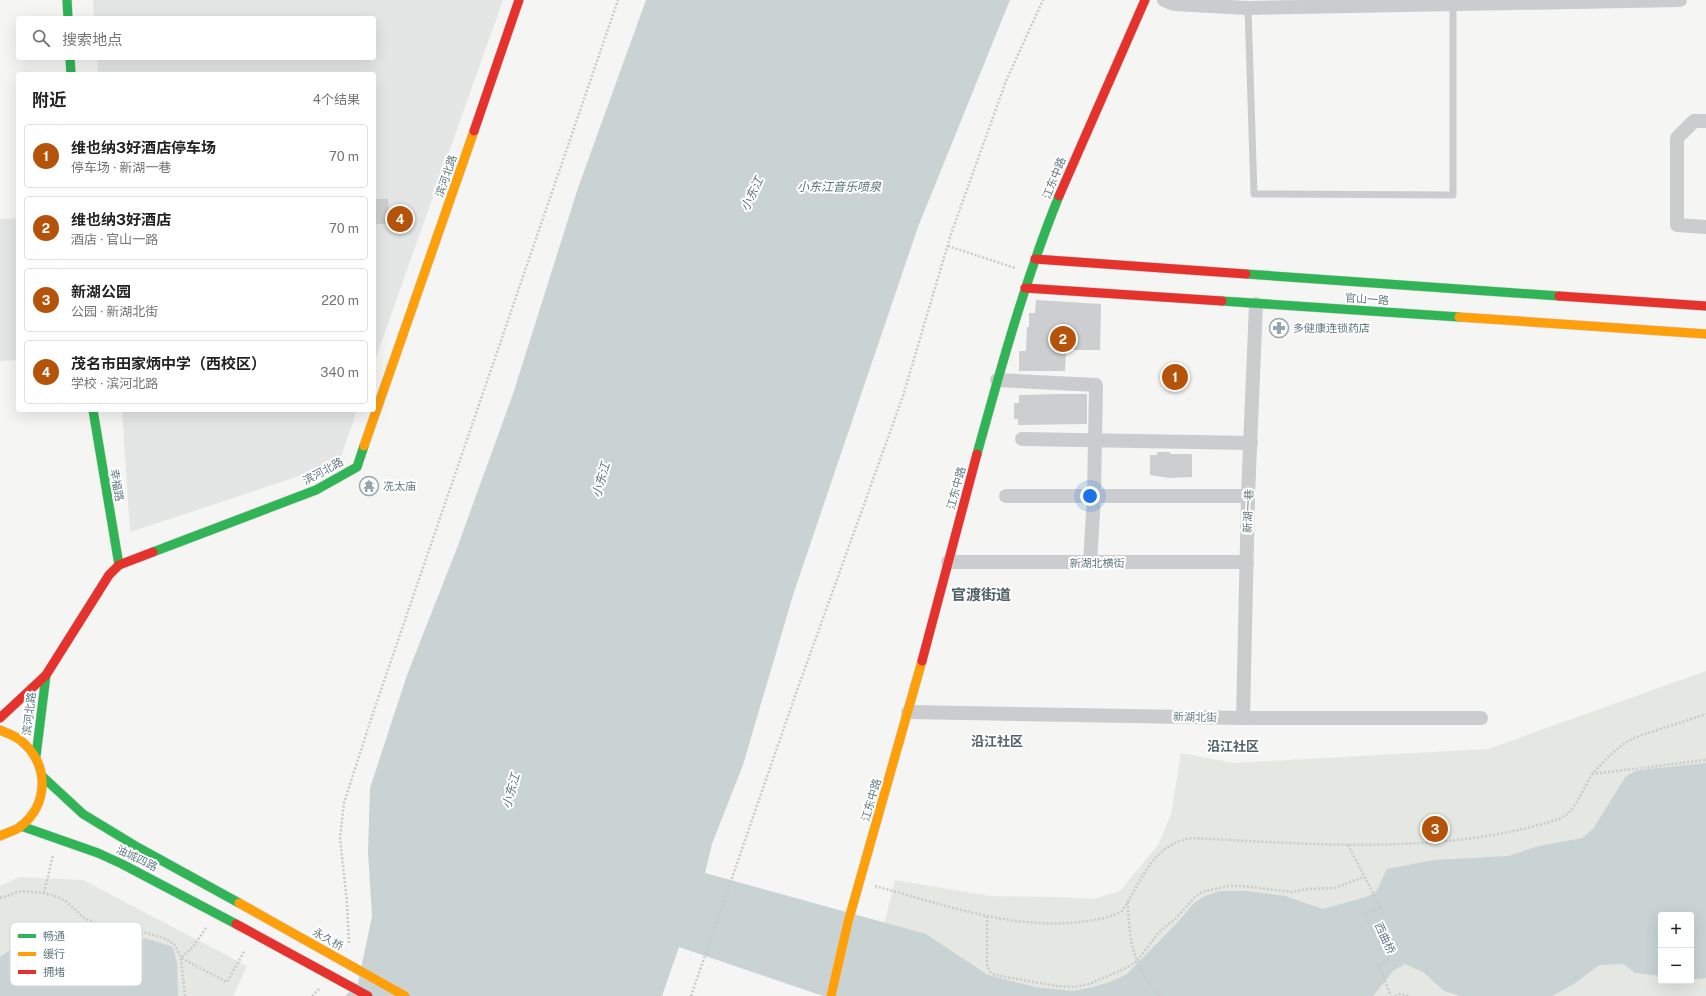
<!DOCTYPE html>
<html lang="zh">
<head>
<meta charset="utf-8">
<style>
	body { margin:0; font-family:"Public Sans","Noto Sans SC",sans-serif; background:#f2f2f2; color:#222 }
	.controls { position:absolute; right:12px; bottom:12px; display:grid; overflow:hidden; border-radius:4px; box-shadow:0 4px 16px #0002 }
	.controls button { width:36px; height:36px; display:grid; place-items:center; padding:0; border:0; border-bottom:1px solid #e0e0e0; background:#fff; color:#222; font:20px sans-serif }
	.you { position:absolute; left:1090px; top:496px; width:14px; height:14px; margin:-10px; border:3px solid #fff; border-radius:50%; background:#1a73e8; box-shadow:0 0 0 6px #1a73e833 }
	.badge { display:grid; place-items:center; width:26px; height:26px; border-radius:50%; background:#b45309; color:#fff; font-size:13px; font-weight:700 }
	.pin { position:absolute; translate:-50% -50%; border:2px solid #fff; box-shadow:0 1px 4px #0006 }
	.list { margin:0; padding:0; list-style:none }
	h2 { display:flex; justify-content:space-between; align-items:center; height:52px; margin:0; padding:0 16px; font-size:17px }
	h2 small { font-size:13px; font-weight:400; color:#767676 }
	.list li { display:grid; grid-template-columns:26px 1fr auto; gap:12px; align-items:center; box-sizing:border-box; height:64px; margin:0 8px 8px; padding:0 8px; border:1px solid #e0e0e0; border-radius:4px }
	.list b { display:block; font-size:15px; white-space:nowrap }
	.list p { margin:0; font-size:13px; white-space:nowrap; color:#767676 }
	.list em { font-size:13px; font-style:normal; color:#767676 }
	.icon { flex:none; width:22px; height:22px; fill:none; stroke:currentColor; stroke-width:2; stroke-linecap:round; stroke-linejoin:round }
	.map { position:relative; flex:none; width:1706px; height:996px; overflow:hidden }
	.search { position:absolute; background:#fff; box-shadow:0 4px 16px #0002; left:16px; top:16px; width:360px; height:44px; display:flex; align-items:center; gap:10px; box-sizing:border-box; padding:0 14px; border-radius:4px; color:#767676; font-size:15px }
	.panel { position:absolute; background:#fff; box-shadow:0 4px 16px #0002; left:16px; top:72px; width:360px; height:340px; border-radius:4px }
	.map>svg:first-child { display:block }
</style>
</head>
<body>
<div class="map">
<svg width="1706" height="996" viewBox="0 0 1706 996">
	<rect width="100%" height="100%" fill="#f5f5f4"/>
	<!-- built -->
	<g fill="#e4e6e5">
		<path d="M93,0h410l-129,363v-289h-276l-1,-16h277v-40h-280z"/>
		<path d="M18,218v142l-18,1v-142z"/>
		<path d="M122,410h235l-18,53 -209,69z"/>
	</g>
	<!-- green -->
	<g fill="#e5e8e2" fill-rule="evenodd">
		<path d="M1706,671v325h-839l28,-116 95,16 67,1 36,2 27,-8 38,-46 13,-31 10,-61 53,10 254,-14zM1661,915h30v66h-30z"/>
		<path d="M20,877l63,3 164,86 -14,30h-233v-110z"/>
	</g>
	<!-- water -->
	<g fill="#c9d3d4">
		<path d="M646,0h364l-92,227 -125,368 -50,170 -31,79 -7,29 221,61 62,41 47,12 37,4 21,-4 17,-5 17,-8 50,-51 17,-20 11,-7 15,-5h26l39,5 38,13 43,-12 10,-5 11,-23 47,-9 74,-4 31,-10 43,-8 11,-9 33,-53 10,-5 12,-2 58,-6v215l-15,2v-65h-30v61l-26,-3 -11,-9 -25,1 -25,19 -22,12h-92l-16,-5 -21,-19 -18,-8 -11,6 -21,26h-550l-144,-49 -17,49h-317l13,-13 14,-67 -4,-64 2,-64 37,-113 50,-127 56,-154 65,-206z"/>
		<path d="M145,938l28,9 4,17 1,32h-178v-39l22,-15c12,14 31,26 50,30 10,2 25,0 34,-3 9,-4 30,-24 39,-31z"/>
	</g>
	<!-- building -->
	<g fill="#cccecf">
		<path d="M374,199h14l1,25h-15z"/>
		<path d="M1036,300l65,4 -1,46h-34l-1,21h-46v-20h7l1,-24h2v-14h6z"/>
		<path d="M1060,394h27v30l-69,1v-6h-4v-16h5v-8z"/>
		<path d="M1157,452h13v2h22v23l-23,1 -19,-3v-20h7z"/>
	</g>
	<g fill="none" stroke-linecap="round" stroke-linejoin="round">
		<defs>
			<g id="fast">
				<path d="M67,0l1,18"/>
				<path d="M70,58l1,16"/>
				<path d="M1246,274l313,22"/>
				<path d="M1222,301l237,16"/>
				<path d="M93,410l26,155"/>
				<path d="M977,454c24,-87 48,-174 82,-258"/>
				<path d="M153,552l163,-62 41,-23 7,-21"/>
				<path d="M36,756l10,-81"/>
				<path d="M43,777l40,37 56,34 100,55"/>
				<path d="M21,826l77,27 24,11 114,60"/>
			</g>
			<g id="slow">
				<path d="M1459,317l247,17"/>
				<path d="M364,446l110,-315"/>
				<path d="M0,730c6,3 14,5 20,10 29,22 30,64 0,87 -6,4 -14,6 -20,9"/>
				<path d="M831,996l17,-74 74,-261"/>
			</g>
			<g id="jam">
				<path d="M474,131l45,-131"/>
				<path d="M1059,196l86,-196"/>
				<path d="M1035,259l211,15"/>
				<path d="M1025,288l197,13"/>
				<path d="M1559,296l147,10"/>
				<path d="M922,661l55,-207"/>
				<path d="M0,718l46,-43 63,-100 10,-10 34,-13"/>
			</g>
		</defs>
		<!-- fast casing -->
		<use href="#fast" stroke="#d0d2d2" stroke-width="10"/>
		<!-- slow casing -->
		<use href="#slow" stroke="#d0d2d2" stroke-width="10"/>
		<!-- jam casing -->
		<use href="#jam" stroke="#d0d2d2" stroke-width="10"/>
		<!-- path -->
		<g stroke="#c9caca" stroke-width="2.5" stroke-dasharray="2 2" stroke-linecap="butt">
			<path d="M948,246l67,22"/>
			<path d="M1592,774l114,-14"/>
			<path d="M1348,845l33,63 -17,5 24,47 -9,6 12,30"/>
			<path d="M875,886c67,18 136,44 206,36 14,-2 29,-4 41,-11 20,-30 30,-67 70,-73 119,6 252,18 367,-19l10,-6 8,-11 15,-28 17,-18 17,-14 13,-6 67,-22"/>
			<path d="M44,893l9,-38"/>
			<path d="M0,898l21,-7 23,2 14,4 9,5 17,16 9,4 31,4 42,13 9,6 6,13 4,38"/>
			<path d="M1128,902c0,36 6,67 32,94"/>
			<path d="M987,916v49l3,7 5,3 61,11 19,1 14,-3 35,-15 13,-8 22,-29 17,-14 19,-21 7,-5 26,-6h15l49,6 14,-3 29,-1 29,-11"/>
			<path d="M206,928l-13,19 -12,11 46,24 18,-32"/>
			<path d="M349,943l-2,-40 -7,-65 4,-35 27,-84 247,-719"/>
			<path d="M312,996l7,-7"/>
			<path d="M691,996l104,-300 108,-300 48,-162 55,-153 37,-81"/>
			<path d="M1395,996l4,-2 12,2"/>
		</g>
		<!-- lane -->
		<path stroke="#cbcccd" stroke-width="7" d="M1248,8l6,186 199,1v-191"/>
		<!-- street -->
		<g stroke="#cbcccd" stroke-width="14">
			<path d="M1164,0l10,4 74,4 432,-8"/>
			<path d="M1706,121h-12l-17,17v87l29,2"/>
			<path d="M997,380l99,5 -2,111 -4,67"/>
			<path d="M1022,439l229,4"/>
			<path d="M1006,496h242"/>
			<path d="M948,562h299"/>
			<path d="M908,712l335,6h238"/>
			<path d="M1243,718l5,-222 8,-192"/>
		</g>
		<!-- fast -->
		<use href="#fast" stroke="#30b455" stroke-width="9"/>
		<!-- slow -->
		<use href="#slow" stroke="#ff9f0a" stroke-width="9"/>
		<!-- jam -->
		<use href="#jam" stroke="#e5322d" stroke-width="9"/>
		<defs>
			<path id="slow-bridge" d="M239,903l166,93"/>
			<path id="jam-bridge" d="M236,924l132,72"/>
		</defs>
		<!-- slow-bridge casing -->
		<use href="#slow-bridge" stroke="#d1d2d2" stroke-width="10" stroke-linecap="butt"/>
		<!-- jam-bridge casing -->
		<use href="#jam-bridge" stroke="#d1d2d2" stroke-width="10" stroke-linecap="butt"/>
		<!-- slow-bridge -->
		<use href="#slow-bridge" stroke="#ff9f0a" stroke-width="9"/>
		<!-- jam-bridge -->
		<use href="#jam-bridge" stroke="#e5322d" stroke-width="9"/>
	</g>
	<!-- icons -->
	<defs>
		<symbol id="pharmacy-ring" viewBox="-11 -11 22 22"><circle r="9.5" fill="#fff" stroke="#97a5ac" stroke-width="1.5"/><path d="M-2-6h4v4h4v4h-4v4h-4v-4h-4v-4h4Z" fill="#97a5ac"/></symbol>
		<symbol id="temple-ring" viewBox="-11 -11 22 22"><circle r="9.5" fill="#fff" stroke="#97a5ac" stroke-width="1.5"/><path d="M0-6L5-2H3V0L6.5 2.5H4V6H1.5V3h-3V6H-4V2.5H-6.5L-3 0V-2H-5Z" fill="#97a5ac"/></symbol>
	</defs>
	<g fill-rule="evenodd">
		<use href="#pharmacy-ring" x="1268" y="317" width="22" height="22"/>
		<use href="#temple-ring" x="358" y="475" width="22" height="22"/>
	</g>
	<g text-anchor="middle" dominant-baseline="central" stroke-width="4" stroke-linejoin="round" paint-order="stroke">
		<!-- street labels -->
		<g font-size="11" fill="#647a85" stroke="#fff">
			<text transform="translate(446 176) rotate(-71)">滨河北路</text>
			<text transform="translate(1054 178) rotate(-68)">江东中路</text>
			<text transform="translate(1367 299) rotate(4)">官山一路</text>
			<text transform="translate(323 471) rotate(-28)">滨河北路</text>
			<text transform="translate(117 485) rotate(80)">幸福路</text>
			<text transform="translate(956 488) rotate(-75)">江东中路</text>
			<text transform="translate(1248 511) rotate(-88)">新湖一巷</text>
			<text x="1097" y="563">新湖北横街</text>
			<text transform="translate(29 714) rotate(-83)">滨河北路</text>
			<text transform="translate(1195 717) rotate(1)">新湖北街</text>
			<text transform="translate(871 800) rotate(-74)">江东中路</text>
			<text transform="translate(137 858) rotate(26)">油城四路</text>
			<text transform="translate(1385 938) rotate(65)">西曲桥</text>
			<text transform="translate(328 939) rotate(29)">永久桥</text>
		</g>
		<!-- poi labels -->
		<g font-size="11" fill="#647a85" stroke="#fff" text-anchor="start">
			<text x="1293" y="328">多健康连锁药店</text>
			<text x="383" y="486">冼太庙</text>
		</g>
		<!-- water labels -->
		<g font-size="12" font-style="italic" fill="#5b767a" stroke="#fff">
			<text x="839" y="187">小东江音乐喷泉</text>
			<text transform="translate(752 194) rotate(-64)">小东江</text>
			<text transform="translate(601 480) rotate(-74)">小东江</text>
			<text transform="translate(511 791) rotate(-74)">小东江</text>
		</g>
		<!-- quarter labels -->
		<g font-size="13" font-weight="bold" fill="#52626a" stroke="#fff">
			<text x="997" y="741">沿江社区</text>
			<text x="1233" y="746">沿江社区</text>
		</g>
		<!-- district labels -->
		<g font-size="15" font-weight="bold" fill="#52626a" stroke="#fff">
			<text x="981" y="594">官渡街道</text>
		</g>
	</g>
	<!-- legend -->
	<rect x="10" y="922" width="132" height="64" rx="6" fill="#fff" stroke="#d0d7da" stroke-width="1"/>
	<rect x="18" y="934" width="18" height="4" fill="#30b455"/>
	<rect x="18" y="952" width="18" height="4" fill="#ff9f0a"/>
	<rect x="18" y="970" width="18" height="4" fill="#e5322d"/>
	<g font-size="11" fill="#647a85">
		<text x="43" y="940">畅通</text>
		<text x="43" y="958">缓行</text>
		<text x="43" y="976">拥堵</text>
	</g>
</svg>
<div class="controls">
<button>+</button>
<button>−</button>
</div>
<div class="you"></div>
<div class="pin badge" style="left:1175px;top:377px">1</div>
<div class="pin badge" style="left:1063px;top:339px">2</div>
<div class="pin badge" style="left:1435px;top:829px">3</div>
<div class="pin badge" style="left:400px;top:219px">4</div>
<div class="search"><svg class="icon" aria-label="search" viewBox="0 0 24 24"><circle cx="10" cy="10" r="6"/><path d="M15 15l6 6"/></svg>搜索地点</div>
<section class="panel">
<h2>附近<small>4个结果</small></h2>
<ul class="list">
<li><span class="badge">1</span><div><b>维也纳3好酒店停车场</b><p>停车场 · 新湖一巷</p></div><em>70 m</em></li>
<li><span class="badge">2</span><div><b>维也纳3好酒店</b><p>酒店 · 官山一路</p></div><em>70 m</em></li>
<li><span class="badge">3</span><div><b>新湖公园</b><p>公园 · 新湖北街</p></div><em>220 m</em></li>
<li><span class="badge">4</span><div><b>茂名市田家炳中学（西校区）</b><p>学校 · 滨河北路</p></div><em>340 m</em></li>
</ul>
</section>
</div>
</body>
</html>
